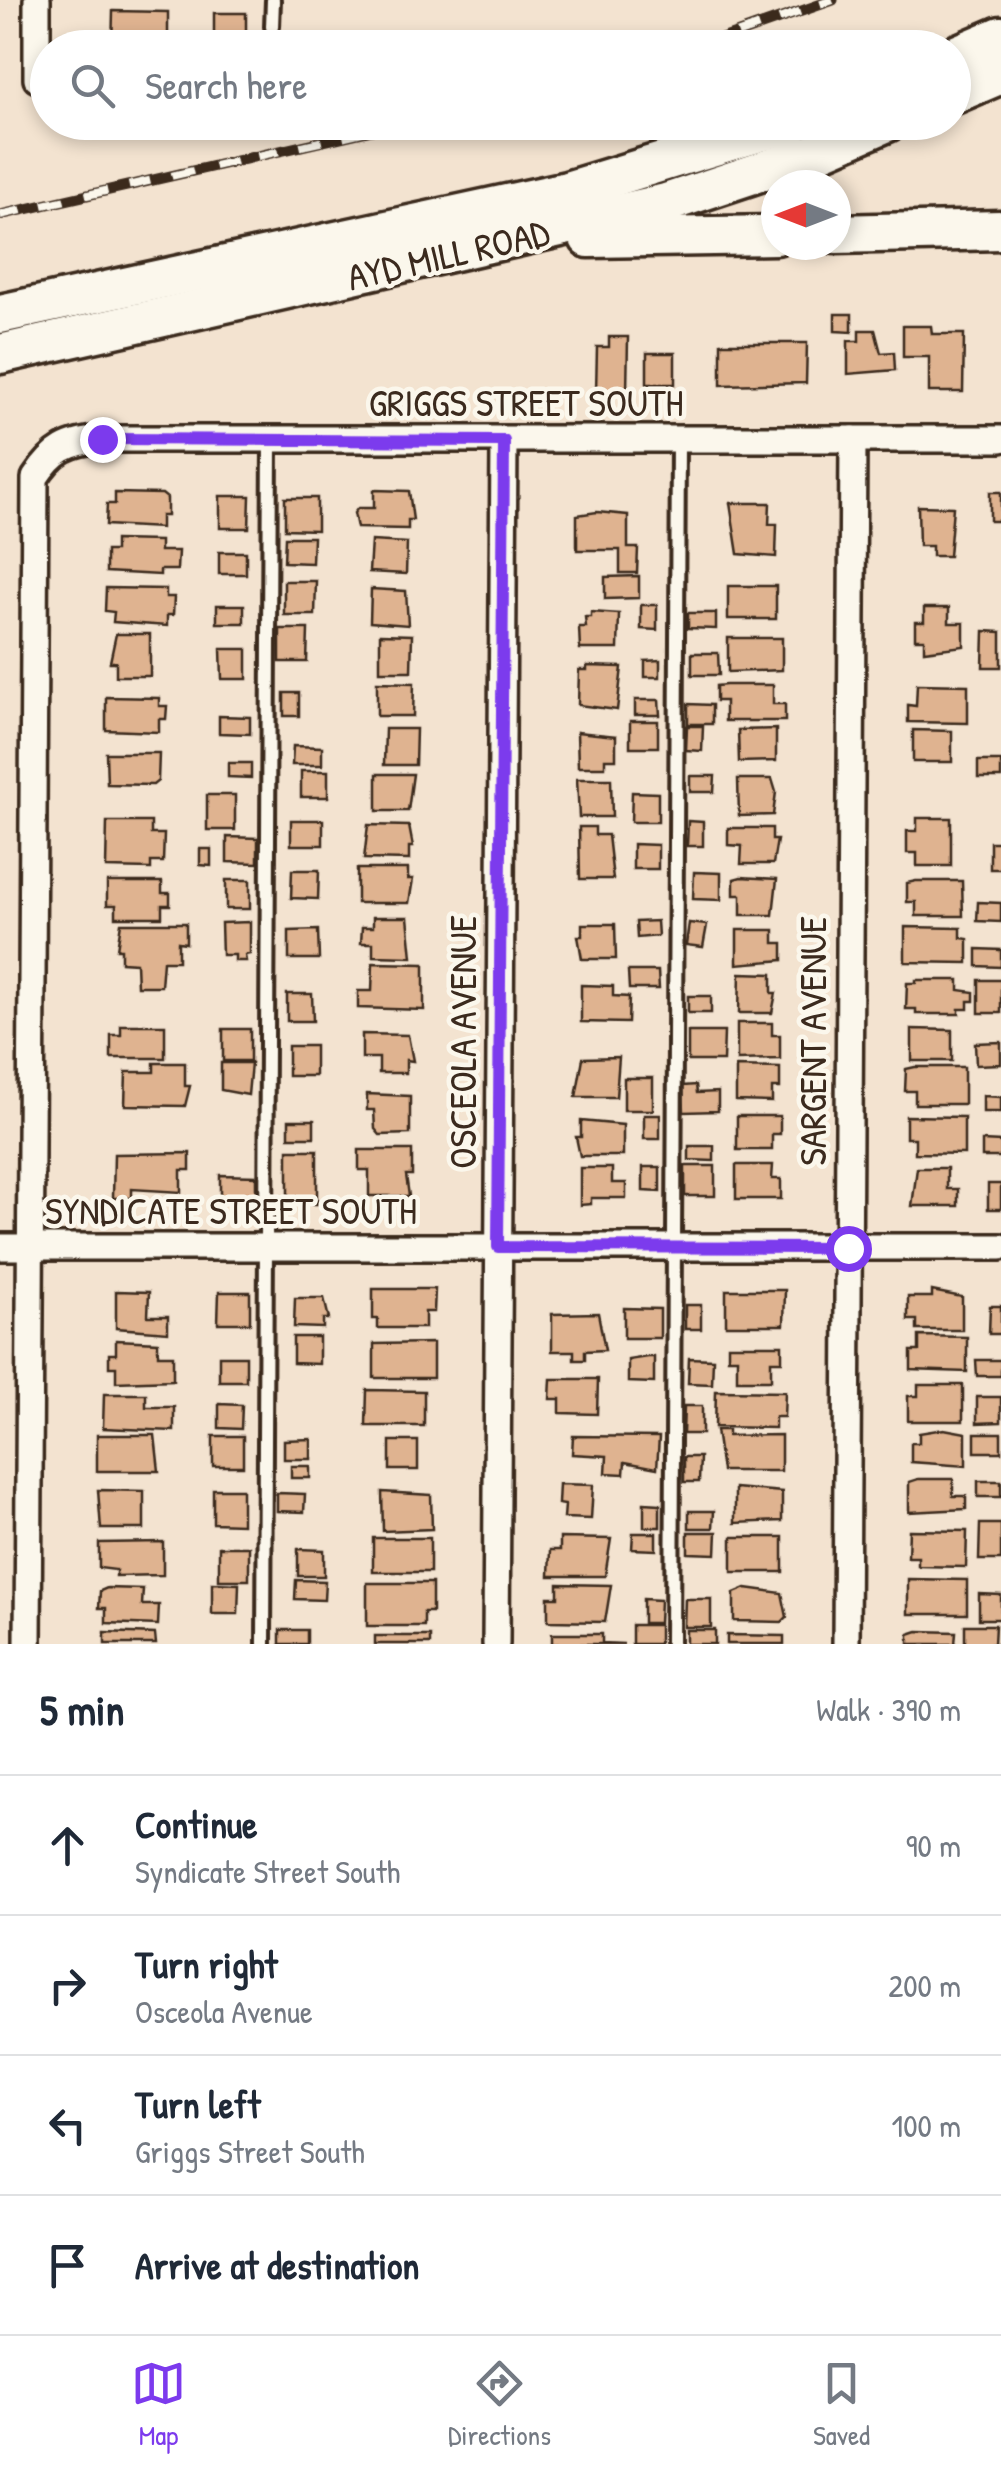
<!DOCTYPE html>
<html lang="en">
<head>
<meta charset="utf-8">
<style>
	body { margin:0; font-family:"Patrick Hand",sans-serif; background:#f6f6f7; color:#1f2937 }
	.compass { position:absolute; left:761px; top:170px; width:90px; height:90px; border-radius:50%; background:#fff; box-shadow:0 5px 15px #0003; rotate:270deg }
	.stop { position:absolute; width:30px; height:30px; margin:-22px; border:8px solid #7c3aed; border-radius:50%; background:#fff }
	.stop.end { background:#7c3aed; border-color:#fff; box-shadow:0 2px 10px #0008 }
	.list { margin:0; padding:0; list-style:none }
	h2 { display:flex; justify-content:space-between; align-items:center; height:130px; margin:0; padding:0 40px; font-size:42px }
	h2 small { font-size:32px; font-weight:400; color:#747a83 }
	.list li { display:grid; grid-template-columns:65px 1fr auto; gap:30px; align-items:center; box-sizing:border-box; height:140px; padding:0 40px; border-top:2px solid #e0e1e3 }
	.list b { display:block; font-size:38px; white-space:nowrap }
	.list p { margin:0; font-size:32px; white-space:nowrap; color:#747a83 }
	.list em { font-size:32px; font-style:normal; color:#747a83 }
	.icon { flex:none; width:55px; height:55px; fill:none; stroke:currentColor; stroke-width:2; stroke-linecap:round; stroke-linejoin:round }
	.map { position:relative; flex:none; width:1001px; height:1644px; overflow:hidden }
	.search { position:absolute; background:#fff; box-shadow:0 5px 15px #0003; left:30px; right:30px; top:30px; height:110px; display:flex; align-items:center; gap:25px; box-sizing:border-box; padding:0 35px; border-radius:55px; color:#747a83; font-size:38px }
	.sheet { height:690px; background:#fff }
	nav { display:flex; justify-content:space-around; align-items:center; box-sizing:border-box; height:140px; border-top:2px solid #e0e1e3; background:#fff; font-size:28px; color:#747a83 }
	nav a { display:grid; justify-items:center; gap:5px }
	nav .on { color:#7c3aed }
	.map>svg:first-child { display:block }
</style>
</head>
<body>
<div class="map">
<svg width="1001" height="1644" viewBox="0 0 1001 1644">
	<rect width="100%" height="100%" fill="#f3e3d0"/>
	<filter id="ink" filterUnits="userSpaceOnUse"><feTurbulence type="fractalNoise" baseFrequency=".01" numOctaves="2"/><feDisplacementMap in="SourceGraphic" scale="20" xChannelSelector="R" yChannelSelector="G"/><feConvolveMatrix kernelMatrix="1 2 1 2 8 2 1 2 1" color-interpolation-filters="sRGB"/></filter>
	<g filter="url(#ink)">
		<!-- building -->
		<g fill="#dfb390" stroke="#3b2a1e" stroke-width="2.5">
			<path d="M113,11l55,1v36h-56z"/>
			<path d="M214,13h32v29l-32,1z"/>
			<path d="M835,314h17v18l-17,-1z"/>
			<path d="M903,326h28l1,8h32l-1,58h-34v-35h-26z"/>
			<path d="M859,330h16l6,23 13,-1 1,18 -47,4v-33h11z"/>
			<path d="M609,337h19l-1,56 -31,-1 1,-45h12z"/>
			<path d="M721,343h86l-1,40 -85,2z"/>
			<rect x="647" y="353" width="28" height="31"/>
			<path d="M374,490l35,1 4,29h-5v9l-51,-1 -3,-15 4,-5h16z"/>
			<rect x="990" y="492" width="11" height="29"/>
			<path d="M115,493l47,1 5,4v18h-6v12l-55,-3 1,-21h8z"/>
			<path d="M220,496h30l-1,32h-29z"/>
			<path d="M285,498h32v32l-32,-1z"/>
			<path d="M730,503h40l-1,21h8l-1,33 -38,-3z"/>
			<path d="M918,506l35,1 -4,49h-17v-10h-13z"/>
			<path d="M597,512l31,3v33h10l-1,25h-17v-23h-43v-35z"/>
			<path d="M285,537h28l-1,26 -28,-1z"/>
			<path d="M115,540l45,1v10h18l-1,19h-17v5l-54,-3v-21h9z"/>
			<path d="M371,541l36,2 -1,31 -37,-2z"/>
			<rect x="219" y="552" width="27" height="22"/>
			<path d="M639,576v22l-34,1v-22z"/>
			<path d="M284,581h32l-1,34h-31z"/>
			<rect x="728" y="586" width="48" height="33"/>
			<path d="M106,588l60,1v8h8l-1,18h-6v11l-54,-4 1,-10 -9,-1z"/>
			<path d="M371,589l35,2 2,34 -38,-3z"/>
			<rect x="217" y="605" width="27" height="18"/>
			<path d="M641,605h16v25l-16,-1z"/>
			<path d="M924,608h25v15h15v23l-40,5v-12h-9v-17h9z"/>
			<path d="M591,612l28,2 -1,35h-38l-1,-22h7l-1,-10h6z"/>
			<path d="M688,613h28v16l-28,-1z"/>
			<path d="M280,629h28l-1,33h-27z"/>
			<path d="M984,631l17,1v35h-18z"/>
			<path d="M116,634h34v42h-34v-14h-6z"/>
			<path d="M380,634l32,1 -1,36h-31z"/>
			<path d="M728,638h54v32l-54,2z"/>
			<path d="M221,649h26v30h-25z"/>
			<path d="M692,653h26l1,22h-27z"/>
			<path d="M660,660v17h-15v-16z"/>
			<path d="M587,666l35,1 -5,43 -39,-5 1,-35h8z"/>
			<path d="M377,682l37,1 -1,33h-36z"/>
			<path d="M917,684l51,1v38l-60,-1v-17l8,1z"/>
			<path d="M726,685h47v19h12v17h-60v-20h-9v-15z"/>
			<rect x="284" y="693" width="15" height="23"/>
			<path d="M106,697l53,1v8h8l-1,13h-7v13l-53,-2z"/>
			<path d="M635,700h24l1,15h-25z"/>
			<path d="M688,704l24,1v19h-24z"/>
			<path d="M219,716l31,1v17l-31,-1z"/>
			<rect x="630" y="721" width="28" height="26"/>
			<path d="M687,726h16l-1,25 -16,-1z"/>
			<path d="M385,729h31l-1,36h-31z"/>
			<path d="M776,729v32l-37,1 -1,-32z"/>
			<path d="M913,730l39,1v31h-39z"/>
			<path d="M577,732l39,4v23h-11v8h-27z"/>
			<path d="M293,746l29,1v18h-30z"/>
			<path d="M106,753h53l-1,28 -5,4 -46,-1z"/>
			<rect x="978" y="761" width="23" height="17"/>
			<path d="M228,763h23v15l-23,-1z"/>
			<rect x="301" y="771" width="27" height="26"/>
			<path d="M377,774h36l-5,37h-31z"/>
			<path d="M690,776h25l-1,16h-24z"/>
			<path d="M577,779h34l1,38h-33z"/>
			<path d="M738,779h34l4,13 -3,23 -34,1z"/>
			<path d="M632,792l26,1v29h-27z"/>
			<rect x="207" y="795" width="28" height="35"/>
			<path d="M917,818h34v48h-34v-13h-10v-22h10z"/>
			<rect x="291" y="820" width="32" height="25"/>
			<path d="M688,821l15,1v24h-16z"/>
			<path d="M107,822h44v12h13l-1,28h-12v7l-45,-1z"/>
			<path d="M368,825l41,1 4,21h-4v13l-45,-1z"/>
			<path d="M579,827h16v8h13l5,44h-33z"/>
			<path d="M728,828h44v12h5l-4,24h-32l1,-18 -14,-1z"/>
			<path d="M227,837l31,1v25l-31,-1z"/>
			<rect x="990" y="842" width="11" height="27"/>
			<path d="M633,844l25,1v24h-25z"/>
			<path d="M200,849h11v17l-11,-1z"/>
			<path d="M357,869h51v10h5l-4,24h-52z"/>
			<path d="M292,870h27l-1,29 -27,-1z"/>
			<path d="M694,872l27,1v27l-28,-1z"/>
			<path d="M741,877l36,2 -4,36h-32v-20h-7v-16z"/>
			<rect x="226" y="880" width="24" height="29"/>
			<path d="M916,881h46l1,35h-47v-14h-9v-19z"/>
			<path d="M107,882h55v11h8v12h-8v12h-46v-12h-9z"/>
			<path d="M978,902l23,1v19l-24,-1z"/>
			<path d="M373,917h35l4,40 -39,-1v-13h-12l1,-16h11z"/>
			<path d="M657,921l1,15 -21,2 -1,-16z"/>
			<path d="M250,922v32l-5,1 1,6h-11v-6h-13l-1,-32z"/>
			<path d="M121,923h65v20l-8,-1v19h-15l-2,25h-24l-1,-23 -15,-1v-13h-4z"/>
			<path d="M689,923l18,2 -4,22 -17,-2z"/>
			<path d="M582,924h33l1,35h-34l-4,-23h4z"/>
			<path d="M905,927l56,1v10l7,1v24l-63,-1z"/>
			<path d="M318,930l1,29h-30v-28z"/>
			<path d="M737,930h37v13h9v17l-46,4z"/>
			<path d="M977,949l24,1v17l-24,-1z"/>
			<path d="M373,963l51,1v46l-66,-2v-17h14z"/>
			<path d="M628,971h30l1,18h-30z"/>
			<path d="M740,973l32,1v19h4l-4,20h-33z"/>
			<path d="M916,980h43v10l15,2v9h-6v8h-9v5h-43v-5h-10l1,-26h9z"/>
			<rect x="979" y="980" width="22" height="33"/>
			<path d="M581,985l32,1v10l16,1 -1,26 -47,-1z"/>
			<path d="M287,994h25l1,27h-26z"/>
			<rect x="688" y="996" width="23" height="17"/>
			<path d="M737,1023h35v12h8v24l-43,1z"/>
			<path d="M121,1025h44v33h-54v-23h10z"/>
			<rect x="223" y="1029" width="27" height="32"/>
			<path d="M912,1029l40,1v31h-40z"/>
			<path d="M688,1032h36l-1,29h-35z"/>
			<path d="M362,1034l46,1 5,26 -7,-1v13h-27v-15h-17z"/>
			<path d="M1001,1042v22l-25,1 -1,-22z"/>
			<rect x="288" y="1046" width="27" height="30"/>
			<path d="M619,1057l-3,40h-40l7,-39z"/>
			<path d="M154,1063h31v23h5l-5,20 -60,-1 1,-33h28z"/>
			<path d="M221,1063h30l-3,32 -27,-5z"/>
			<path d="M736,1067l44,1v20h-8v14l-36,-1z"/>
			<path d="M915,1067h49v37h-49v-13h-10l1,-22z"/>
			<rect x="624" y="1078" width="29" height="32"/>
			<path d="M696,1085l1,8 21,-1v19l-34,1 -1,-26z"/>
			<path d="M367,1094l43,2v38l-30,1 -5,-6 -1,-19h-7z"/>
			<path d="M983,1096l18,1v15h-18z"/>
			<rect x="644" y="1115" width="16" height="24"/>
			<path d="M737,1116h43v18h-8v16h-35z"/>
			<path d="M906,1116l58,1v37l-49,-1v-15h-9z"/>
			<rect x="289" y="1120" width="25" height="17"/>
			<path d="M581,1121l42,4v31h-43l-4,-19h5z"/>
			<path d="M982,1141l19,1v15h-19z"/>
			<path d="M689,1146h25v15l-25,-1z"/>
			<rect x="288" y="1150" width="29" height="54"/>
			<path d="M359,1150h53v25h-6l3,21h-40v-26h-10z"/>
			<path d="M190,1153v17h-9v22l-49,-3v9h-19l1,-44z"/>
			<path d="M736,1165h37l-1,14h9v20h-45z"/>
			<rect x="685" y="1166" width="30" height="30"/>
			<path d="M643,1167h17v25l-17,-1z"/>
			<path d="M580,1168h32v15h14v15h-35v6l-11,1z"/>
			<path d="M917,1168h30v21h11v17h-46z"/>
			<path d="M220,1175l36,1v25l-36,-1z"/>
			<rect x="988" y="1184" width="13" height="25"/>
			<path d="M373,1289h62l-1,23h-9v16h-47v-9h-5z"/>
			<path d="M726,1290h59l-1,35h-58z"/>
			<path d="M116,1291l33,1 -1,24h20v16l-52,-4z"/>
			<path d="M932,1291l30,6v33h-45v-10h-9v-23h24z"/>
			<path d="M219,1292h31v31h-32z"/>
			<path d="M295,1298h29l5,21h-6v9l-29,-1z"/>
			<rect x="685" y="1305" width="16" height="24"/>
			<path d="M990,1306h11v28h-12z"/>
			<path d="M624,1308l36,1v29h-36z"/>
			<path d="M598,1313l7,37 -20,1v9h-11v-9h-22v-37z"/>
			<path d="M919,1336l48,1v35l-56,-2v-19h8z"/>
			<path d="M293,1337h26v27l-26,-1z"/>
			<path d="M116,1340l42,2v13h15v25l-57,2v-15h-7v-13h7z"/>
			<path d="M433,1343v35h-59v-34z"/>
			<path d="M728,1345h54v16h-11v19h-34v-22h-9z"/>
			<rect x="219" y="1356" width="27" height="25"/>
			<path d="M647,1357h7v26l-26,-1v-22z"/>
			<path d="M689,1358l24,1 -1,25 -24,-1z"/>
			<path d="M976,1360h25v16h-24z"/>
			<path d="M551,1379h47l-1,35 -37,-1v-14h-10z"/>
			<path d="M918,1385h45v36h-55v-25h10z"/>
			<path d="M367,1390l57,1v35h-58z"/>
			<path d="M716,1391l69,1 -1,25h-9v11l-60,-1z"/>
			<path d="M104,1394h42v13h28v24l-71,-3z"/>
			<path d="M977,1397h24v25l-24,1z"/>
			<path d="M219,1404l23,1 -1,24 -22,-1z"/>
			<path d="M684,1406h18v28h-19z"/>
			<path d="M944,1429l22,4v33l-55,-4v-19h8v-10z"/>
			<path d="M716,1430h12v6l53,-1v36h-59z"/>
			<rect x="975" y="1433" width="26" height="19"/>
			<path d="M97,1435h58l4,36h-62z"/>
			<rect x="213" y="1436" width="30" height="30"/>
			<path d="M573,1436l86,1 -2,31 -32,-6 -1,12 -18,-1 1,-17 -35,-2z"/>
			<path d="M311,1439v20h-27v-19z"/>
			<rect x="390" y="1441" width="28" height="29"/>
			<path d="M684,1457h16l-1,25h-15z"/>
			<rect x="291" y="1466" width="19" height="12"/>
			<path d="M918,1479h35v17h13v13l-57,3v-30z"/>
			<rect x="978" y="1481" width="23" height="16"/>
			<path d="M559,1484l34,1 -2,34 -27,-1 1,-13 -7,-1z"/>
			<path d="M735,1488l47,4v29l-47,2z"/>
			<path d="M213,1489h29v35l-29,-1z"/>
			<path d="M98,1490l46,1v38h-43z"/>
			<path d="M382,1492l49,3 1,34 -49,2z"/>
			<path d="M277,1493l28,1 -1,18 -27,-1z"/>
			<path d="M644,1503l16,1v23h-16z"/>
			<path d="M689,1511h25l-1,17h-24z"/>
			<path d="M980,1524h21v36h-22z"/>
			<path d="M909,1530l58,1 -1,36 -48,-1v-9h-10z"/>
			<path d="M688,1532h29l-1,22 -28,-1z"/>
			<path d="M633,1533h23v17l-24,-1z"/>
			<rect x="732" y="1537" width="51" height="35"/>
			<rect x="373" y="1538" width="57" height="34"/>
			<path d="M560,1538l51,1 -6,37h-56l1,-26h10z"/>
			<path d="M163,1542v33l-47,1v-6l-17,-2v-25z"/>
			<rect x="219" y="1547" width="30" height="33"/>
			<path d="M298,1549l26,1v26h-26z"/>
			<path d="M908,1579l59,1v34h-59z"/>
			<path d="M296,1580l29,1 -1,19 -29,-1z"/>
			<path d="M212,1583l27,1 -1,30h-26z"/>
			<path d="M367,1583h65v29h-8v14h-57z"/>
			<path d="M558,1584l53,1 -6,37 -57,-1v-24h10z"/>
			<path d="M107,1588l36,1 -1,16h17l-1,20 -52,-2v-15h-7l1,-17z"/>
			<path d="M746,1588l36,5 5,24 -5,5 -48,-1v-28z"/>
			<path d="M979,1594l22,1v24h-22z"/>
			<path d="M643,1599l17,1 -1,23h-16z"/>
			<path d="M685,1599h26v28h-27z"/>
			<rect x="632" y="1625" width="27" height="19"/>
			<path d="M965,1625h30l-1,19h-29z"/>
			<rect x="280" y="1630" width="27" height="14"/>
			<rect x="686" y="1630" width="29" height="14"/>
			<path d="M918,1631l38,1 -1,12h-46v-10z"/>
			<path d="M105,1632l50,2 1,10h-51z"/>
			<path d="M552,1634h50v9l22,1h-72z"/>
			<path d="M727,1635l57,1v8h-57z"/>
			<rect x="375" y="1636" width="55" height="8"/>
		</g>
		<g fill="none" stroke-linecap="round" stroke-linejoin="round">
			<defs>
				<g id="lane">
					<path d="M272,27l1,-27"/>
					<path d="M264,1644l6,-1205"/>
					<path d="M672,1644l6,-1205"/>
				</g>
				<g id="street">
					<path d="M37,79v-79"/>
					<path d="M0,1247h1001"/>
					<path d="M28,1644l7,-1166c18,-28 33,-36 67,-39h899"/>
					<path d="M496,1644l8,-1203"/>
					<path d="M846,1644l7,-1205"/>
				</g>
				<g id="secondary">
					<path d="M954,56l47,-20"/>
					<path d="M954,94l47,-20"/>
					<path d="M836,234l165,-4"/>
					<path d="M589,238l187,-3"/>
					<path d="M0,314l567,-123 226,-69"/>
					<path d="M0,354l666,-151 147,-49 74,-32"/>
				</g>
			</defs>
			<!-- lane casing -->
			<use href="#lane" stroke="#3b2a1e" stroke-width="20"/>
			<!-- street casing -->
			<use href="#street" stroke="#3b2a1e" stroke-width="32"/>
			<!-- secondary casing -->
			<use href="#secondary" stroke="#3b2a1e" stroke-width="45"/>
			<!-- lane -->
			<use href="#lane" stroke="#fbf7ec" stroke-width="12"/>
			<!-- street -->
			<use href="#street" stroke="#fbf7ec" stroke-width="25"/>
			<!-- secondary -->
			<use href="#secondary" stroke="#fbf7ec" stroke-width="38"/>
			<defs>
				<g id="rail">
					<path d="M696,48l137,-48"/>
					<path d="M0,215l407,-93"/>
				</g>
			</defs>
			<!-- rail casing -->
			<use href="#rail" stroke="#3b2a1e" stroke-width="11"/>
			<!-- rail -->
			<use href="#rail" stroke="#fbf7ec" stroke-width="8" stroke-dasharray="22" stroke-linecap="butt"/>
		</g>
	</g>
	<g fill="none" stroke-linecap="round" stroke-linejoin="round" filter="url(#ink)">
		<!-- route -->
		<path stroke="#7c3aed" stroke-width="12" d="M102,439l402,2 -6,806 350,1"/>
	</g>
	<g text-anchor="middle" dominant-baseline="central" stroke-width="9" stroke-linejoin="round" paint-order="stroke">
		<!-- street labels -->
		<g font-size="38" fill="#3b2a1e" stroke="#fbf7ec">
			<text transform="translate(448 254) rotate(-13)">AYD MILL ROAD</text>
			<text x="526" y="402">GRIGGS STREET SOUTH</text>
			<text transform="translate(812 1041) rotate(-90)">SARGENT AVENUE</text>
			<text transform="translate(462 1042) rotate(-90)">OSCEOLA AVENUE</text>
			<text x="231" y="1210">SYNDICATE STREET SOUTH</text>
		</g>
	</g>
</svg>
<svg class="compass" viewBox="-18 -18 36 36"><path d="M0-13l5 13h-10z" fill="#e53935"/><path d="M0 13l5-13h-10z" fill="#747a83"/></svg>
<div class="stop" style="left:848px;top:1248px"></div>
<div class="stop end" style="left:102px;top:439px"></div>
<div class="search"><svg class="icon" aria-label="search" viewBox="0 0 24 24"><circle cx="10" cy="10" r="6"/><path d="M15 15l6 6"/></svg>Search here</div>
</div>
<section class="sheet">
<h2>5 min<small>Walk · 390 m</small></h2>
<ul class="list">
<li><svg class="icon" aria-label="ahead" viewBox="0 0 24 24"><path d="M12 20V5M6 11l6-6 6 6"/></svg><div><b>Continue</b><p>Syndicate Street South</p></div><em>90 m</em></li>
<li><svg class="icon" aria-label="right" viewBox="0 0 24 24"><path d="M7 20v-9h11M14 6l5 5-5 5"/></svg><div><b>Turn right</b><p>Osceola Avenue</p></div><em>200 m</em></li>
<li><svg class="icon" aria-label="left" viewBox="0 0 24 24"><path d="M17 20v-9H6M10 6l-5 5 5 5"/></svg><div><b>Turn left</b><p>Griggs Street South</p></div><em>100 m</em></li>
<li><svg class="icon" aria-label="arrive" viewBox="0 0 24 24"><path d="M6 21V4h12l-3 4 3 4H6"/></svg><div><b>Arrive at destination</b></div></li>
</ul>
</section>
<nav>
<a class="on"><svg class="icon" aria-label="map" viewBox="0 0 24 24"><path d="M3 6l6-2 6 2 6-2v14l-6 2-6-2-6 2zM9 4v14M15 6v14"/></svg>Map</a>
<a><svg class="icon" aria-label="directions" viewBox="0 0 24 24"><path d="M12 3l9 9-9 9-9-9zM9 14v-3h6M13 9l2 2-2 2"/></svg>Directions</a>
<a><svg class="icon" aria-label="saved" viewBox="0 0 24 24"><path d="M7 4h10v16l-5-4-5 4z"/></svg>Saved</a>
</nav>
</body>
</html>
